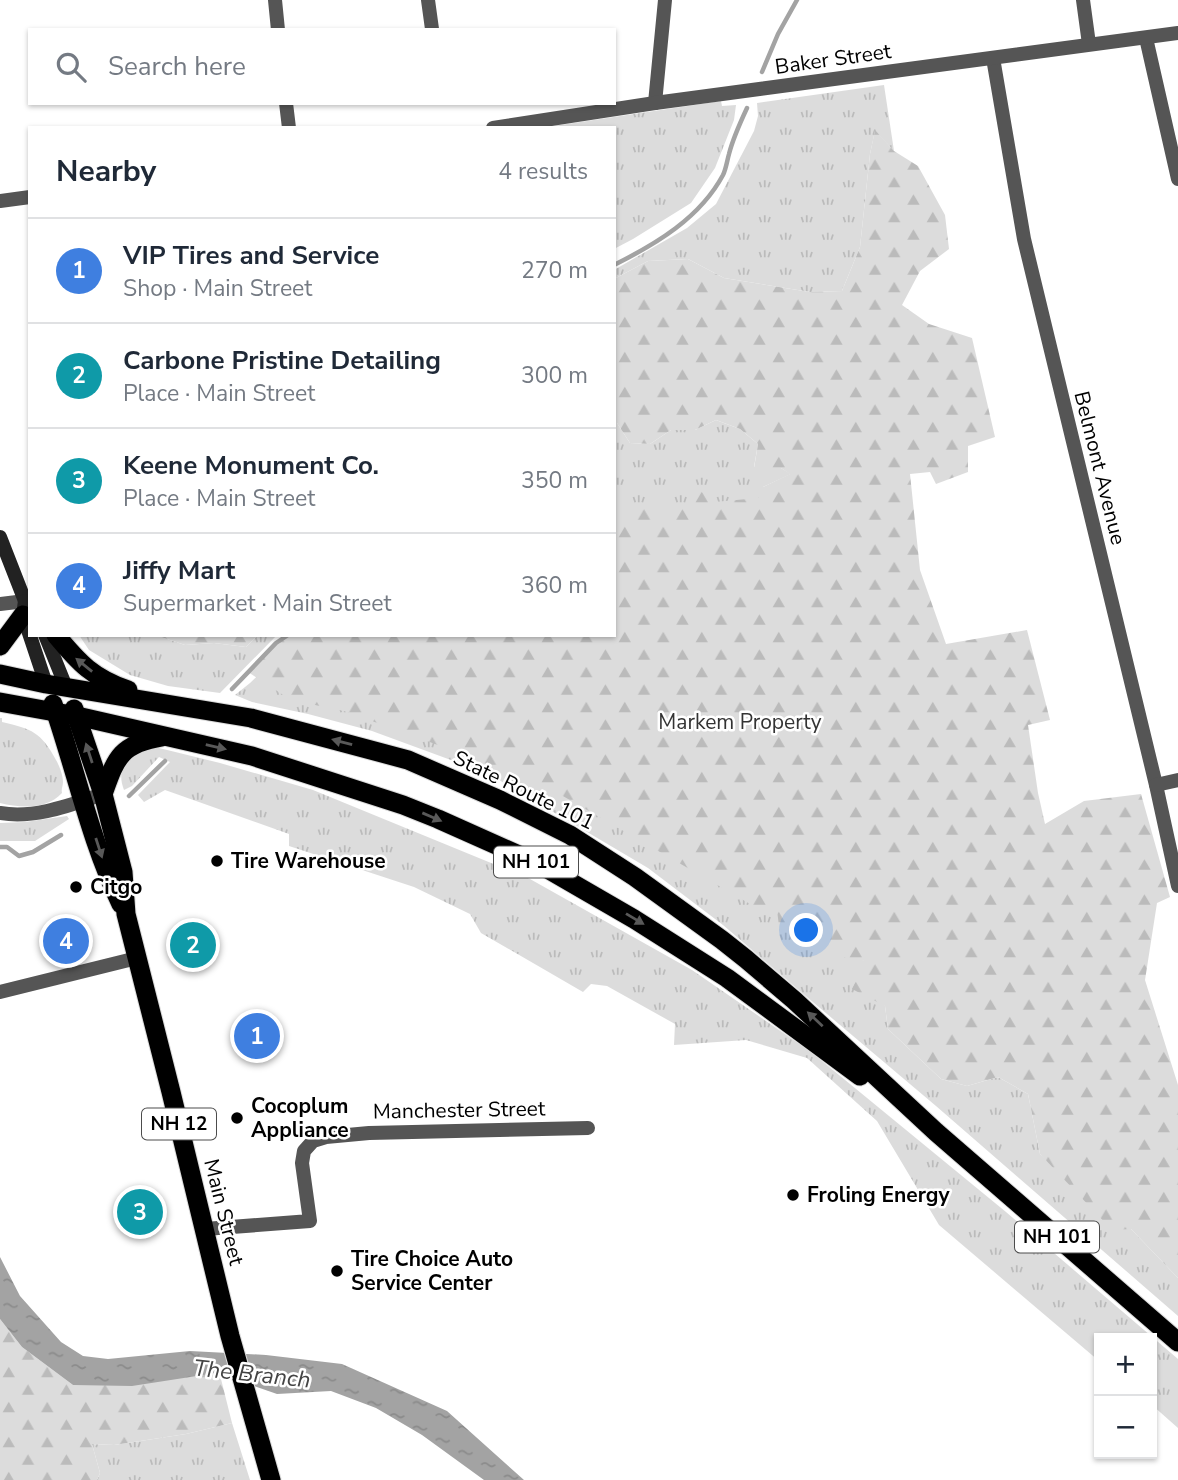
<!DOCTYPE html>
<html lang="en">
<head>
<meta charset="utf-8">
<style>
	body { margin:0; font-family:"Nunito Sans",sans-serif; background:#f2f2f3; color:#1f2937 }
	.controls { position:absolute; right:21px; bottom:21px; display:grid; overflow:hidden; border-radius:0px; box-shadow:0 2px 5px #0004 }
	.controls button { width:63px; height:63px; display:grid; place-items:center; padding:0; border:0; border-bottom:2px solid #e0e1e3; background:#fff; color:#1f2937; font:35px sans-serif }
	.you { position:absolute; left:807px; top:931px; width:24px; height:24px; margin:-18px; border:5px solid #fff; border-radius:50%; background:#1a73e8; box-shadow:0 0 0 10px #1a73e833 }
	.badge { display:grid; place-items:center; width:46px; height:46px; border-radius:50%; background:#000; color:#fff; font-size:23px; font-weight:700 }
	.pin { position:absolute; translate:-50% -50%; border:4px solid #fff; box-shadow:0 2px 7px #0006 }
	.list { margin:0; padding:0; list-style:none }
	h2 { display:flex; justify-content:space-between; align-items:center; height:91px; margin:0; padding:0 28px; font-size:30px }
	h2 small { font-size:23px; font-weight:400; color:#747a83 }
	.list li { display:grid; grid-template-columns:46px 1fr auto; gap:21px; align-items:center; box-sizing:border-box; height:105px; padding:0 28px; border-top:2px solid #e0e1e3 }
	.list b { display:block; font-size:26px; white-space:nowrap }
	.list p { margin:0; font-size:23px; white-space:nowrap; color:#747a83 }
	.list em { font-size:23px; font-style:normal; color:#747a83 }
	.icon { flex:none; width:38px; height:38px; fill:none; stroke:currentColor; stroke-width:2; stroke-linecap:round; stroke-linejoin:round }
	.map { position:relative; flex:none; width:1178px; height:1480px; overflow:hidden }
	.search { position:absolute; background:#fff; box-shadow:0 2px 5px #0004; left:28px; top:28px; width:588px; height:77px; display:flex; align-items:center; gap:18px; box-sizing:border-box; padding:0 24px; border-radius:0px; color:#747a83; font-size:26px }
	.panel { position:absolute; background:#fff; box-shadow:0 2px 5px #0004; left:28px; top:126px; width:588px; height:511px; border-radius:0px }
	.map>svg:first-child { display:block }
</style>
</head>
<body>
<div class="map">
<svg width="1178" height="1480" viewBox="0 0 1178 1480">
	<defs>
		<pattern id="grass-tufts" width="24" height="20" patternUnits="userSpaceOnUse" patternTransform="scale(1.75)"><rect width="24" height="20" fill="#dcdcdc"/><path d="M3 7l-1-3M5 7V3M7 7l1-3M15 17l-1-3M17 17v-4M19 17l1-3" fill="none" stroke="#bbb"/></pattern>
		<pattern id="forest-firs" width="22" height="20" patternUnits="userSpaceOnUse" patternTransform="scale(1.75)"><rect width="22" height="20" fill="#dcdcdc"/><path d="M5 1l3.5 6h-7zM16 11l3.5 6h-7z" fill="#bbb"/></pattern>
		<pattern id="water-ripples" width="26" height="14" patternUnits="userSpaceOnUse" patternTransform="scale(1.75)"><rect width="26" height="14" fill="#a3a3a3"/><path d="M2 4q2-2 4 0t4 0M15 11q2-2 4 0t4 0" fill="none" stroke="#8b8b8b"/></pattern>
	</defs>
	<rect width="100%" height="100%" fill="#fff"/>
	<!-- grass -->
	<g fill="url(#grass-tufts)">
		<path d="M884,85l10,66 -19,-20 -5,23 -10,93 -18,44 -32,1 -86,-14 -36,-19 -40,2 -34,18v-9l73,-42 29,-24 38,-73 4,-15 -1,-13z"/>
		<path d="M721,101l1,5 14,-1 -2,15 -19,48 -24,35 -58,36 -19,10v-121h-74z"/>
		<path d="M716,420l24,9 18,15 -4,23 27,1 10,6 -28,13 10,28 -159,120v-212h3l13,20 20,1 21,-14h24z"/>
		<path d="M79,635h76l30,10 29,-2 32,4 12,-12h19l-57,58 -52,-7 -38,-11 -41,-25z"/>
		<path d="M276,658l83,23 453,243 52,37 21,45 3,23 53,50 26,7 31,-9 30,17 12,60 91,75 47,49v38l-242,-210 -122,-103 -91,-78 -75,-57 -159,-94 -117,-43 -64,-17 -56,-12 -17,-7 15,-12z"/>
		<path d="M0,718h2v4c30,7 39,10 54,38 3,5 7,15 7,22 0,4 -2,7 -1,11 -16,17 -41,15 -62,10z"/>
		<path d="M155,747l65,16 93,27 217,89 162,91 119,82 195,160 172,147v69l-26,-23v-67h-53v23l-160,-136 -62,-104 -70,-63 -61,-18 -72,5 1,-21 -68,-38 -16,-2 -8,8 -102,-59 -11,-19 -56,-27 -125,-41v-12l-124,-44 -21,12 -6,-7 32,-33 -11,-5 -27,29 -8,4c-5,-13 -3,-22 4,-35z"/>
		<path d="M67,816l2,3 -34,22h-35v-18l25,-1z"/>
		<path d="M232,1423l18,57h-153l3,-7 -8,-29 22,1 72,-11z"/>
	</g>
	<!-- forest -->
	<g fill="url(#forest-firs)">
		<path d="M875,130l19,21 24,15 27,49 4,34 -29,22 -18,34 27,19 43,14 23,99 -27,9v26l-32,12 -6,-12 -20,2 10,96 26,74 81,-14 23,90 -22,5 10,68 7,31 39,-23 57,-7 29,103 -13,6 -12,77 33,105v193l-47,-49 -19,1 -72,-76 -12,-60 -30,-17 -31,9 -26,-7 -53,-50 -3,-23 -33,-17 12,-28 -38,-7 -14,-30 -33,2 -2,-16 -13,2 -215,-124 -127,-49 -78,-28 -53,-11 -43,-28 28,-29 12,-8h326v-124l74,-7 13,-13 13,11 45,-4 -6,-9 10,-2 27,-13 -9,-6h-27l4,-24 -18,-15 -24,-9 -21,10h-24l-21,14 -20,-1 -13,-20h-3v-144l34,-18 40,-2 36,19 86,14 32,-1 18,-44 10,-93z"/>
		<path d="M155,635h103l-12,12 -32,-4 -29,2z"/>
		<path d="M0,1319l22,28 51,38 143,-12 4,2 12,48 -46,11 -72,11 -22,-1 8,29 -3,7h-97z"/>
	</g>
	<!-- water -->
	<path fill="url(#water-ripples)" d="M0,1257l20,39 41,46 22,14 25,3 82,-8 76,4 76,9 105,47 77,69h-40l-62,-45 -46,-27 -45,-17 -54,3 -61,-21 -84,13 -59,-1 -51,-38 -22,-28z"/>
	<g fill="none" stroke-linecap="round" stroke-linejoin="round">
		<!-- stream -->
		<g stroke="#a3a3a3" stroke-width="4.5">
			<path d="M762,72l16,-38 19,-34"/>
			<path d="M614,265c42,-21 86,-47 109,-90 3,-6 4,-14 6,-21 4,-16 11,-31 18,-46"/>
			<path d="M232,689l44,-46 12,-8"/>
			<path d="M129,796l36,-35"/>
			<path d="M0,847h7l12,9 14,-4 28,-17"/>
		</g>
		<defs>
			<g id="trunk">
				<path d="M56,635c23,28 37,43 72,55"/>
				<path d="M0,646l23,-31"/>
				<path d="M0,674l46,10 205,34 157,42 92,40 70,35 65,42 87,63 24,19 48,41 142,132 242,210"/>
				<path d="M0,702l77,14 175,40 151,49 35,14 101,45 95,55 93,59 133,98"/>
				<path d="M53,704c23,66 37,136 68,200"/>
				<path d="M74,709l29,85 20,78 3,42 45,178 59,244 41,144"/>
				<path d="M103,794c13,-36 17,-50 59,-57"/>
			</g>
		</defs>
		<!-- trunk casing -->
		<use href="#trunk" stroke="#dbdbdb" stroke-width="21"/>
		<!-- minor -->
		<g stroke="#555" stroke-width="14">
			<path d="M275,0l3,30"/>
			<path d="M428,0l4,29"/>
			<path d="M1083,0l6,44"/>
			<path d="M1146,38l32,141"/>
			<path d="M993,58l31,181 132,546 22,101"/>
			<path d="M286,103l3,25"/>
			<path d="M655,103l10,-103"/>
			<path d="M493,128l162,-25 523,-70"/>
			<path d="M0,201l30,-4"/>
			<path d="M0,604l25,-3"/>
			<path d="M1156,785l22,-5"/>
			<path d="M0,813c35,6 70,-8 103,-19"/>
			<path d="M0,992l137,-34"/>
			<path d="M205,1229l105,-8 -8,-58 2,-12 9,-10 13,-4 43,-4 219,-5"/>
		</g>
		<!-- secondary -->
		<g stroke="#222" stroke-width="14">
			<path d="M0,537l25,64 5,5"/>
			<path d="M25,601l-2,14 23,69"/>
			<path d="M45,635l21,52"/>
		</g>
		<!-- trunk -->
		<use href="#trunk" stroke="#000" stroke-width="19"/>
	</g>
	<!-- one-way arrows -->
	<defs><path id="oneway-solid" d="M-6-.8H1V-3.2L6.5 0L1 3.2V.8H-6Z" transform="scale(1.75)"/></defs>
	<g fill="#595959">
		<use href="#oneway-solid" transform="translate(84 665) rotate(-141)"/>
		<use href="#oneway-solid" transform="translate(342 742) rotate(-165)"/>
		<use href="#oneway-solid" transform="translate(216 747) rotate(13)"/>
		<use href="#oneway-solid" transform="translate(89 753) rotate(-108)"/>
		<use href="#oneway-solid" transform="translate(432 817) rotate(23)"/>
		<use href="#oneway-solid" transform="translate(99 848) rotate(72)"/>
		<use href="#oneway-solid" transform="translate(635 919) rotate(31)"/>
		<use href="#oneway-solid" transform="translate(815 1019) rotate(-137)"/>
	</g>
	<!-- markers -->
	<g fill="#000" stroke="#fff" stroke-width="2.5">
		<circle cx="217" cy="861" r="7"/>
		<circle cx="76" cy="887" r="7"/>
		<circle cx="237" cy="1118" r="7"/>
		<circle cx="793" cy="1195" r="7"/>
		<circle cx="337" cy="1271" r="7"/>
	</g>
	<g text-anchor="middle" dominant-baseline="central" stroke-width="5" stroke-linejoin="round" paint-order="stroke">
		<!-- shield labels -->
		<g fill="#fff" stroke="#4c4c4c" stroke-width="2">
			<rect x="494" y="846.5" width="84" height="31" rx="5"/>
			<rect x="142" y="1108.5" width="74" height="31" rx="5"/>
			<rect x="1015" y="1221.5" width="84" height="31" rx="5"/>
		</g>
		<g font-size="19" font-weight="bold" fill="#000">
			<text x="536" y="862">NH 101</text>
			<text x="179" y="1124">NH 12</text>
			<text x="1057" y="1237">NH 101</text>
		</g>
		<!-- street labels -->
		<g font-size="21" fill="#000" stroke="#fff">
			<text transform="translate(833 59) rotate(-8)">Baker Street</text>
			<text transform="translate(1100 468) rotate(76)">Belmont Avenue</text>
			<text transform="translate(524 790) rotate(26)">State Route 101</text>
			<text transform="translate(459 1110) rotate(-1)">Manchester Street</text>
			<text transform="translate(224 1212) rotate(76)">Main Street</text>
		</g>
		<!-- park labels -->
		<g font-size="21" fill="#333" stroke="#fff">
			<text x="740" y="722">Markem Property</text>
		</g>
		<!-- poi labels -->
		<g font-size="21" font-weight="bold" fill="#000" stroke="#fff" text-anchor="start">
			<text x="231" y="861">Tire Warehouse</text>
			<text x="90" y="887">Citgo</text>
			<text x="251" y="1106">Cocoplum<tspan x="251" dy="24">Appliance</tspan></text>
			<text x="807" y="1195">Froling Energy</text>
			<text x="351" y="1259">Tire Choice Auto<tspan x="351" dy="24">Service Center</tspan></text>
		</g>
		<!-- water labels -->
		<g font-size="23" font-style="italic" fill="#444" stroke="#fff">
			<text transform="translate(252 1374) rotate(6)">The Branch</text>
		</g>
	</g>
</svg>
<div class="controls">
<button>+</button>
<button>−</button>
</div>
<div class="you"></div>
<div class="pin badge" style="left:257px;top:1036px;background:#3f7fe0">1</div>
<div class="pin badge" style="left:193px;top:945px;background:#0f9aa8">2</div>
<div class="pin badge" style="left:140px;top:1212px;background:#0f9aa8">3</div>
<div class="pin badge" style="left:66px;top:941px;background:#3f7fe0">4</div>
<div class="search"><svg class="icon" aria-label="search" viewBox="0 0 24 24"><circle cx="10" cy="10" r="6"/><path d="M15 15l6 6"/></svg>Search here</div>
<section class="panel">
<h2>Nearby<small>4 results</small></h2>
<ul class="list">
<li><span class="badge" style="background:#3f7fe0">1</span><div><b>VIP Tires and Service</b><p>Shop · Main Street</p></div><em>270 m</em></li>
<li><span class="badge" style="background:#0f9aa8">2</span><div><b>Carbone Pristine Detailing</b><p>Place · Main Street</p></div><em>300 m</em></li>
<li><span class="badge" style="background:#0f9aa8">3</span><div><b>Keene Monument Co.</b><p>Place · Main Street</p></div><em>350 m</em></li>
<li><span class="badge" style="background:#3f7fe0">4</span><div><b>Jiffy Mart</b><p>Supermarket · Main Street</p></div><em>360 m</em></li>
</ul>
</section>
</div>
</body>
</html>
